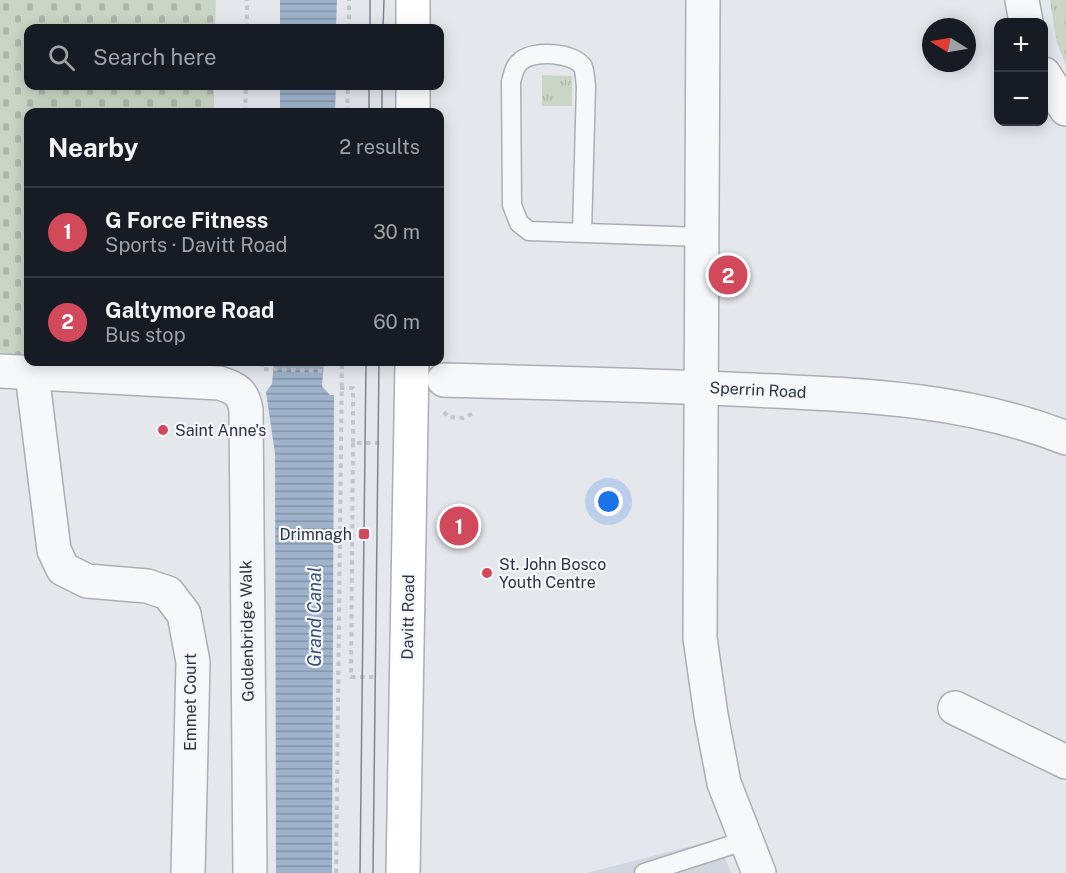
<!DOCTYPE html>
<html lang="en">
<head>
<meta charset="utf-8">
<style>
	body { margin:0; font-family:"Public Sans",sans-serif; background:#20242c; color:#f1f3f6 }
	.controls { position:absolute; right:18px; top:18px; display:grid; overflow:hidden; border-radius:12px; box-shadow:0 3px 15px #0003 }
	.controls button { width:54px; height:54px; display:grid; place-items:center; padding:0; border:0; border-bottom:2px solid #363941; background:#171b24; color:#f1f3f6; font:30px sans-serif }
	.compass { position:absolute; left:922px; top:18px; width:54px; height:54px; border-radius:50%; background:#171b24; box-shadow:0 3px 15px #0003; rotate:281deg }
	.you { position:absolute; left:609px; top:502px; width:21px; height:21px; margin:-15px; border:4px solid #fff; border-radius:50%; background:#1a73e8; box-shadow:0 0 0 9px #1a73e833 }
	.badge { display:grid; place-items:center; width:39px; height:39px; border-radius:50%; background:#d1495b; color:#fff; font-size:20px; font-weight:700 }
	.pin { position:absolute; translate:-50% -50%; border:3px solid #fff; box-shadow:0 2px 6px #0006 }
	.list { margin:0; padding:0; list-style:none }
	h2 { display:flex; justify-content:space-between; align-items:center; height:78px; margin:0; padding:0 24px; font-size:26px }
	h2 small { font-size:20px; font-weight:400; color:#9ea1a6 }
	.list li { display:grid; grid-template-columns:39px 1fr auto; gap:18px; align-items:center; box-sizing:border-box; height:90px; padding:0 24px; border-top:2px solid #363941 }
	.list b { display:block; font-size:22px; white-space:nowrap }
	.list p { margin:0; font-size:20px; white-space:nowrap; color:#9ea1a6 }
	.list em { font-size:20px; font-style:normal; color:#9ea1a6 }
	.icon { flex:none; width:33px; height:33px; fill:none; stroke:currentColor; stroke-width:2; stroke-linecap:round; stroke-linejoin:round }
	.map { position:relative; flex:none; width:1066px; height:873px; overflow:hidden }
	.search { position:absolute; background:#171b24; box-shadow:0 3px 15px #0003; left:24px; top:24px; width:420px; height:66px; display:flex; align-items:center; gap:15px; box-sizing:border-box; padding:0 21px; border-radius:12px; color:#9ea1a6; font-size:22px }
	.panel { position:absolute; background:#171b24; box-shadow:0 3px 15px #0003; left:24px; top:108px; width:420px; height:258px; border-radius:12px }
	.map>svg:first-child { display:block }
</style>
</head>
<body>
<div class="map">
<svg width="1066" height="873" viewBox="0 0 1066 873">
	<defs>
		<pattern id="grass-tufts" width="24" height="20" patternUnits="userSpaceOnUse" patternTransform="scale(1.5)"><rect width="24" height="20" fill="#c9d6c5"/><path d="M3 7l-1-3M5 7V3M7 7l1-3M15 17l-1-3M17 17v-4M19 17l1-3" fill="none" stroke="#adb8ab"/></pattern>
		<pattern id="cemetery-stones" width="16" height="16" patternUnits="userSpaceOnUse" patternTransform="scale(1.5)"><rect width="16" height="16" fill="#c9d6c5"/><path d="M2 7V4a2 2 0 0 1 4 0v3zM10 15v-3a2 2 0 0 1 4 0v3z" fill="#adb8ab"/></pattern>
		<pattern id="water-rules" width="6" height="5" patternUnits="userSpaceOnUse" patternTransform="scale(1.5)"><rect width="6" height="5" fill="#9fb4cc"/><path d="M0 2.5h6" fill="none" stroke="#8293a7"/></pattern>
	</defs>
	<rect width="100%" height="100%" fill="#e4e7ec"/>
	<!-- built -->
	<path fill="#d2d6de" d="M718,839l13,34h-144z"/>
	<!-- grass -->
	<g fill="url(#grass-tufts)">
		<path d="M1050,0h16v66l-9,-23z"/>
		<path d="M542,75l30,1v30h-30z"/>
	</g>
	<!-- cemetery -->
	<path fill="url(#cemetery-stones)" d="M0,0h216l-1,28h-187v58h186v26h-186v243l-28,-1z"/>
	<!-- water -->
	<g fill="url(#water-rules)">
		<path d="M280,0h57l-1,28h-56z"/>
		<path d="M280,86h56l-1,26h-55z"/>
		<path d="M274,362h50l-2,24 8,9h4l-2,478h-56l-1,-419 -9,-62 6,-8z"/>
	</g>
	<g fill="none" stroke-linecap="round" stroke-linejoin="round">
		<defs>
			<g id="lane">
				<path d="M582,232l4,-146c-1,-5 -1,-15 -3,-19 -9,-15 -50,-17 -62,-6 -7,5 -8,14 -10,21l1,123 7,18 10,8 172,6"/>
				<path d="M644,873l100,-32"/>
			</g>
			<g id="street">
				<path d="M703,0l-3,638 11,77 13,68 35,90"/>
				<path d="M1022,0l4,22"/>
				<path d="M1044,74l22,35"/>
				<path d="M0,371l219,12c17,5 24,9 27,27l4,463"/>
				<path d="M32,374l22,176 9,19 24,12 60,5 21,7 16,21 9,48 -5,211"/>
				<path d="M444,380c103,3 206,5 309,10 107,5 212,8 313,48"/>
				<path d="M955,708l111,54"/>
			</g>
			<g id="secondary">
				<path d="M413,28v-28"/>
				<path d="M413,112v-26"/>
				<path d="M403,873l9,-511"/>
			</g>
		</defs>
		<!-- lane casing -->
		<use href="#lane" stroke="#a9aeb7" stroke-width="21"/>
		<!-- street casing -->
		<use href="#street" stroke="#a9aeb7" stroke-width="36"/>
		<!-- secondary casing -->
		<use href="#secondary" stroke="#a9aeb7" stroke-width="36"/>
		<!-- path -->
		<g stroke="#c2c5cb" stroke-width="4" stroke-dasharray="4.5 4.5" stroke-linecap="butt">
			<path d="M247,28v-28"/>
			<path d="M349,28v-28"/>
			<path d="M245,112l1,-26"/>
			<path d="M347,112l1,-26"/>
			<path d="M262,362v7l61,2v-9"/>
			<path d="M332,362v2h10"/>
			<path d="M340,388h13v55h27"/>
			<path d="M444,412l4,5 15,1 9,-4"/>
			<path d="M353,443l-2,234h24"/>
			<path d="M336,873l6,-511"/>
		</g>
		<!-- lane -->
		<use href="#lane" stroke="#f7f8fa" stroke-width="18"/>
		<!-- street -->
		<use href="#street" stroke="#f7f8fa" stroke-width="33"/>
		<!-- secondary -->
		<use href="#secondary" stroke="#fff" stroke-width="33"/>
		<!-- tram -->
		<g stroke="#7d8696" stroke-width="1.5">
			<path d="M370,28v-28"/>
			<path d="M383,28l1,-28"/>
			<path d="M369,112v-26"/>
			<path d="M382,112v-26"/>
			<path d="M360,873l6,-511"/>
			<path d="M373,873l6,-511"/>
		</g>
	</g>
	<!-- markers -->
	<g fill="#d1495b" stroke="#f4f6f9" stroke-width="2">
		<circle cx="163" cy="430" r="6"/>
		<rect x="358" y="528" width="12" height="12" rx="3"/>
		<circle cx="487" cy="573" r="6"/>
	</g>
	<g text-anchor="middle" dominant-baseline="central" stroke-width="4.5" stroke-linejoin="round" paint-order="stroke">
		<!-- street labels -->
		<g font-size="16" fill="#2b3445" stroke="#f4f6f9">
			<text transform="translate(758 390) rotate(3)">Sperrin Road</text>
			<text transform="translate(408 617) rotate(-89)">Davitt Road</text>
			<text transform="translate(247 631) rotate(-91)">Goldenbridge Walk</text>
			<text transform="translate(190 702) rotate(-90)">Emmet Court</text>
		</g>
		<!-- poi labels -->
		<g font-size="16" fill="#2b3445" stroke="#f4f6f9" text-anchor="start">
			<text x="175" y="430">Saint Anne's</text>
			<text x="352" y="534" text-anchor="end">Drimnagh</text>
			<text x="499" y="564">St. John Bosco<tspan x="499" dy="18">Youth Centre</tspan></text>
		</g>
		<!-- water labels -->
		<g font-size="18" font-style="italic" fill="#34527a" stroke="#f4f6f9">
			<text transform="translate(314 617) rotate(-90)">Grand Canal</text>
		</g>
	</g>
</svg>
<div class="controls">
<button>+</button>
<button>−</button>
</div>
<svg class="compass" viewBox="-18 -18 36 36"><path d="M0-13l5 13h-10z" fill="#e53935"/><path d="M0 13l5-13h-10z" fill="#9ea1a6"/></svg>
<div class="you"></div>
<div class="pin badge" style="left:459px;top:526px">1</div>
<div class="pin badge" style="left:728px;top:275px">2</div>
<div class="search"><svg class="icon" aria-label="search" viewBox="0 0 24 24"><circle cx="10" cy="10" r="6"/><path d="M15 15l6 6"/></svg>Search here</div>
<section class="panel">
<h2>Nearby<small>2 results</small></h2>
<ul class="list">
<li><span class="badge">1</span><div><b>G Force Fitness</b><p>Sports · Davitt Road</p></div><em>30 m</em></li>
<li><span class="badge">2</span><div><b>Galtymore Road</b><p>Bus stop</p></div><em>60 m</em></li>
</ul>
</section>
</div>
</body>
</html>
